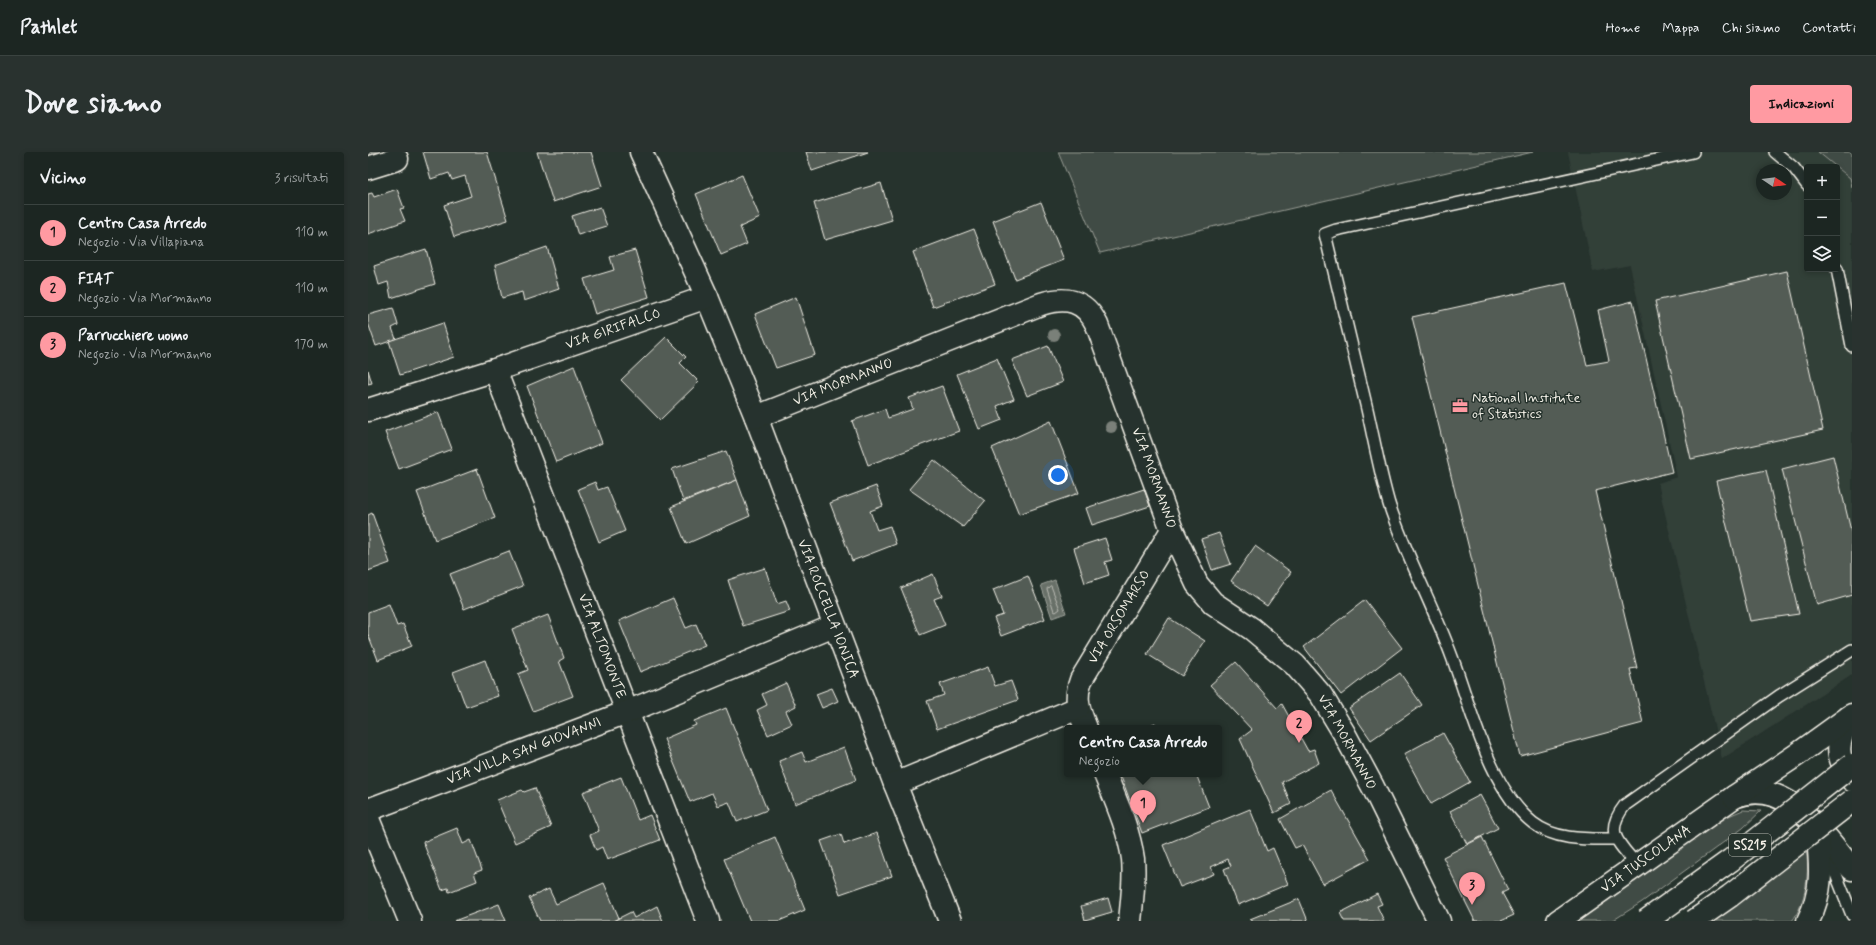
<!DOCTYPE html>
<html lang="it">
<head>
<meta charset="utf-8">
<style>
	body { margin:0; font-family:Mynerve,sans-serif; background:#29322f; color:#f1f3f6 }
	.controls { position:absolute; right:12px; top:12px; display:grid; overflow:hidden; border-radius:4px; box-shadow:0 2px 6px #0003 }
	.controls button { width:36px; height:36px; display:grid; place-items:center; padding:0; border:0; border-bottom:1px solid #3a4340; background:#1c2622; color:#f1f3f6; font:20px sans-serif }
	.compass { position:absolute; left:1388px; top:12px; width:36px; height:36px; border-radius:50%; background:#1c2622; box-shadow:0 2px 6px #0003; rotate:103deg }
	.you { position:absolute; left:690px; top:323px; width:14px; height:14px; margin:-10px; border:3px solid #fff; border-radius:50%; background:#1a73e8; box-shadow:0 0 0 6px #1a73e833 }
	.badge { display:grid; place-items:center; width:26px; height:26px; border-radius:50%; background:#ff9aa2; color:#111; font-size:13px; font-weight:700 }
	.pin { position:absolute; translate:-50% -33px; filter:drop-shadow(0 1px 2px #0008) }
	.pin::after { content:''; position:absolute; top:21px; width:14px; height:12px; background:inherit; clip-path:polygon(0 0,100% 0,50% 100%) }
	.popup { position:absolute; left:696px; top:573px; width:158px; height:52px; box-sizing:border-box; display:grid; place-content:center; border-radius:4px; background:#1c2622; filter:drop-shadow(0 1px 3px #0005); font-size:13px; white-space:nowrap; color:#a0a5a5 }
	.popup b { font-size:15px; color:#f1f3f6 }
	.popup::after { content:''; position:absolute; left:50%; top:100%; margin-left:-8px; border:8px solid transparent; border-top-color:#1c2622 }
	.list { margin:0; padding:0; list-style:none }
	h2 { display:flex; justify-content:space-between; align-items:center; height:52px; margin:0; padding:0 16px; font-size:17px }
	h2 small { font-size:13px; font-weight:400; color:#a0a5a5 }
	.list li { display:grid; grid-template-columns:26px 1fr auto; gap:12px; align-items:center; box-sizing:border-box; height:56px; padding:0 16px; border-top:1px solid #3a4340 }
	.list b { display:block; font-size:15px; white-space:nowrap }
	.list p { margin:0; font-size:13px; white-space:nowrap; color:#a0a5a5 }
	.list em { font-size:13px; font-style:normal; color:#a0a5a5 }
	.icon { flex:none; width:22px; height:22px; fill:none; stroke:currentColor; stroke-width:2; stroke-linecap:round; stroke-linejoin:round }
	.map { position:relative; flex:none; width:1484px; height:769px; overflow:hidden; border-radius:4px }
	header { display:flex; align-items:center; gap:24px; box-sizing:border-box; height:56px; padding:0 20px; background:#1c2622; border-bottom:1px solid #3a4340 }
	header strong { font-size:19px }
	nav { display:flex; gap:22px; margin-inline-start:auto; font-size:14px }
	.intro { display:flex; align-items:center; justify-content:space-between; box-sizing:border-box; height:96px; padding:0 24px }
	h1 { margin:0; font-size:28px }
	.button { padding:10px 18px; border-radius:4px; background:#ff9aa2; color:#111; font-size:14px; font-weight:700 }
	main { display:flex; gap:24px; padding:0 24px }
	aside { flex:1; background:#1c2622; border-radius:4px; box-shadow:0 2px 6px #0003 }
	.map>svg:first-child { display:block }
</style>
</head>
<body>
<header>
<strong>Pathlet</strong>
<nav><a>Home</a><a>Mappa</a><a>Chi siamo</a><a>Contatti</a></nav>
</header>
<div class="intro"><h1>Dove siamo</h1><a class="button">Indicazioni</a></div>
<main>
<aside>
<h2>Vicino<small>3 risultati</small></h2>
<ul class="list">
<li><span class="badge">1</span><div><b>Centro Casa Arredo</b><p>Negozio · Via Villapiana</p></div><em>110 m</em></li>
<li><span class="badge">2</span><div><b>FIAT</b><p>Negozio · Via Mormanno</p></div><em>110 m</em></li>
<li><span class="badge">3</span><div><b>Parrucchiere uomo</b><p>Negozio · Via Mormanno</p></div><em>170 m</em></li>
</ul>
</aside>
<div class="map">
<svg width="1484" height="769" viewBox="0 0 1484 769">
	<rect width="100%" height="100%" fill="#26332d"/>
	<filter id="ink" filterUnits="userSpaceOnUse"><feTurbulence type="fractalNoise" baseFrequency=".025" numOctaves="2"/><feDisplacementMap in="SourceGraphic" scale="8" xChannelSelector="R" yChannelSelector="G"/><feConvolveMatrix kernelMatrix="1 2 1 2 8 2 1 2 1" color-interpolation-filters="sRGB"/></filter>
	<g filter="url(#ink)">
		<!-- built -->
		<path fill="#333f39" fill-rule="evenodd" d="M1200,0h250l18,15h-29v102h30v-101l13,10 2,9v488l-130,84 -64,-276 19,-6 -47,-212 -37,7zM1394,18h24v24h-24z"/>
		<!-- green -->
		<g fill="#414b45" stroke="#9a9e96">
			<path d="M690,0h475l-433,101z"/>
			<path d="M1450,0h34v35l-2,-9z"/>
			<path d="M1375,658l18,1 -18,17 -49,36 -52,38 -30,19h-33l145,-103z"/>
			<path d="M1438,697c4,22 0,54 -14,72h-83z"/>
		</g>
		<!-- water -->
		<path fill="#676f68" stroke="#9fa39b" d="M687,428l11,33 -14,5 -11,-33z"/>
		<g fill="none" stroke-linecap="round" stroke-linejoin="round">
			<!-- shore -->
			<path stroke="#bcbdb5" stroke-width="1" d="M683,434l9,23 -4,3 -2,-1 -7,-22z"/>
		</g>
		<!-- building -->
		<g fill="#525c55" stroke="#f4f1e8">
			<path d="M0,0h21l-21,6z"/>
			<path d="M55,0h64l21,68 -54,17 -10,-32 27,-9 -6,-20 -13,4 -3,-7 -18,6z"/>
			<path d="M169,0h54l11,34 -49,16z"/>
			<path d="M438,0h62l-56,19z"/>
			<path d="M374,23l18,43 -20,9 7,17 -26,11 -25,-61z"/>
			<path d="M513,31l11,37 -67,20 -11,-37z"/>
			<path d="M29,37l7,19 -4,1 5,12 -37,13v-40l4,-1 2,4z"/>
			<path d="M673,50l23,58 -49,19 -22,-58z"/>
			<path d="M232,55l7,19 -29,9 -6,-19z"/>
			<path d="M606,77l21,55 -62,23 -20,-55z"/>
			<path d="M179,95l12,42 -35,12 -2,-9 -20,6 -7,-33z"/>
			<path d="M58,97l9,35 -44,14 -3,-16 -9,3 -5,-19z"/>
			<path d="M267,98l14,47 -54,17 -11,-35 30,-9 -4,-13z"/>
			<path d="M1419,119l36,159 -132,29 -36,-158z"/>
			<path d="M1198,131l21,82 22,-4 -11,-51 35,-9 39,171 -77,19 42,177 -7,1 13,54 -123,33 -108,-439z"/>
			<path d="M428,145l19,58 -39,13 -21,-54z"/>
			<path d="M25,156l5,17 -6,3 4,11 -20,7 -8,-23v-8z"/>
			<path d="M75,171l11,34 -54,18 -11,-34z"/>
			<path d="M298,185l20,20 -6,6 19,19 -39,38 -39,-40z"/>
			<path d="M680,194l15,36 -36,14 -15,-36z"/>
			<path d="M629,206l17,41 -17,7 5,14 -23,9 -22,-55z"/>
			<path d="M206,214l28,77 -46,19 -29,-76z"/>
			<path d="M0,218l4,13 -4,1z"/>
			<path d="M574,234l17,45 -91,34 -16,-44 33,-12 3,9 25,-9 -4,-11z"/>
			<path d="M70,260l14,37 -53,20 -14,-37z"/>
			<path d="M683,269l28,72 -60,21 -27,-66z"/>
			<path d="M358,299l11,29 -54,21 -11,-32z"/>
			<path d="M1465,304l19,79v60l-35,10 -35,-136z"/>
			<path d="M566,308l51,41 -22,26 -54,-38z"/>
			<path d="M109,317l18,49 -60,22 -18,-48z"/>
			<path d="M1398,318l33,144 -49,7 -34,-140z"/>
			<path d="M369,328l13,36 -64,28 -15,-37z"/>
			<path d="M227,330l3,8 9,-3 18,44 -26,11 -21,-53z"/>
			<path d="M508,334l7,20 -13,5 7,19 13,-4 6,18 -44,17 -22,-58z"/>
			<path d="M776,337l6,17 -58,19 -6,-17z"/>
			<path d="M4,361l18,50 -22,8v-56z"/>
			<path d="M851,381l12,31 -19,6 -11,-31z"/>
			<path d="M737,386l7,22 -7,2 4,13 -24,8 -11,-35z"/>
			<path d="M887,394l36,26 -24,34 -36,-25z"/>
			<path d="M141,399l14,35 -59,23 -14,-35z"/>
			<path d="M397,416l12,36 9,-3 4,10 -47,15 -15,-46z"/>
			<path d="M565,422l9,22 -8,3 11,26 -25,10 -19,-47z"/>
			<path d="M660,424l17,43 -44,17 -7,-18 9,-3 -10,-25z"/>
			<path d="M305,446l13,30 10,-4 9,21 -65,27 -21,-51z"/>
			<path d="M997,448l37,48 -61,47 -37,-48z"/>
			<path d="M21,452l8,22 6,-2 9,22 -34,14 -10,-26v-22z"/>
			<path d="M180,463l16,43 -5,3 14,35 -40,15 -15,-37 10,-4 -16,-41z"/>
			<path d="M801,466l36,23 -23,35 -35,-22z"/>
			<path d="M117,508l13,36 -32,11 -13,-35z"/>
			<path d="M868,510l41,46 5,-4 26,47 6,-2 5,14 -37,19 9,22 -17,9 -34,-74 12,-9 -42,-45z"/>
			<path d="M620,515l7,19 16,-5 7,19 -81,29 -10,-28 17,-6 -4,-11z"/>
			<path d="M1032,521l22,32 -51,35 -22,-32z"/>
			<path d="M418,531l10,23 -10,5 6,13 -24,11 -11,-25 10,-5 -5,-11z"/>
			<path d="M464,536l6,13 -16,7 -6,-14z"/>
			<path d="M358,556l41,102 -30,12 -8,-20 -11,4 -6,-13 -22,9 -26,-63 32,-14 -2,-4z"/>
			<path d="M787,571l2,5h-14z"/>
			<path d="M1075,581l27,49 -39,22 -27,-50z"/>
			<path d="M476,595l12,33 -61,24 -16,-43 23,-9 4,10z"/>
			<path d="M752,622h76l13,33 -67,26z"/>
			<path d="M253,625l17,43 12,-5 10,25 -53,20 -5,-13 -6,3 -6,-15 9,-4 -16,-39z"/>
			<path d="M167,636l16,39 -36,16 -18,-43 25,-10 2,2z"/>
			<path d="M963,638l39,69 -47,25 -21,-39 -7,3 -15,-29z"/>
			<path d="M1112,643l18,33 -31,16 -17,-33z"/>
			<path d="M882,657l17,42 6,-3 15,36 -50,21 -14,-36 7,-3 -3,-7 -17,8 3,7 -34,13 -17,-42z"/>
			<path d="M89,676l6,16 8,-4 11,30 -8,3 3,8 -28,11 -1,-4 -6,2 -19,-48z"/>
			<path d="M509,681l15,43 -52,18 -19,-53 20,-7 3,10z"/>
			<path d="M407,685l30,73 -26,11h-29l-26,-62z"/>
			<path d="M1114,685l26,53 -6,3 12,22 -13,6h-26l-32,-64z"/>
			<path d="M236,731l15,35 -6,3h-73l-11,-23 20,-9 7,15z"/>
			<path d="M1009,742l5,10 -5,2 7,15h-40l-4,-8z"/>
			<path d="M740,746l4,14 -27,8 -4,-14z"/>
			<path d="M931,747l9,22h-57l-1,-2z"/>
			<path d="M131,752l7,17h-52z"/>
			<path d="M289,754l6,15h-50l18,-9 3,6z"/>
		</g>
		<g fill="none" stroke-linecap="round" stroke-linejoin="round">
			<defs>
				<g id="lane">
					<path d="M1407,0l19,16 13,17"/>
					<path d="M1469,117l15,77"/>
					<path d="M1248,687c-28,0 -60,2 -83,-16 -44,-35 -62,-116 -81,-166 -19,-52 -46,-101 -63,-153 -9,-31 -15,-64 -22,-95 -14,-58 -28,-116 -42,-175l11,-4 357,-78"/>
					<path d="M1458,697l26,66"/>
					<path d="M1269,713c-18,-22 -34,-32 -12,-60l154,-109 73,-46"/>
				</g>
				<g id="street">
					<path d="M273,0l66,145 49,120 139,367 55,137"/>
					<path d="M0,16l29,-9"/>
					<path d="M127,218l213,551"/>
					<path d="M0,258l127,-40 212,-73"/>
					<path d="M388,265l285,-113c26,-8 44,-4 56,21l75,205 25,54 16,19 39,26 43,36 26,30 23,38 29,54 66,134"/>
					<path d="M718,576c-7,-17 -12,-30 -5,-48l91,-150"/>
					<path d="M737,622c11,27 24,56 28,85 2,20 -1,42 -3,62"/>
					<path d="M527,632l183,-76"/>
					<path d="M0,658l259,-98 207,-86"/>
				</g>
				<g id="secondary">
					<path d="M0,667l42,102"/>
					<path d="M1190,769l176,-124c52,-22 89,37 118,72"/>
					<path d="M1440,769c17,-34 12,-59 9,-95"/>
				</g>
				<g id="primary">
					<path d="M1481,565c-12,27 -15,38 3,63"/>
					<path d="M1366,645l64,-43 54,-39"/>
				</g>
			</defs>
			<!-- lane casing -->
			<use href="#lane" stroke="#f4f1e8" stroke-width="14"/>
			<!-- street casing -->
			<use href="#street" stroke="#f4f1e8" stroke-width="25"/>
			<!-- secondary casing -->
			<use href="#secondary" stroke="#f4f1e8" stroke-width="25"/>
			<!-- primary casing -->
			<use href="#primary" stroke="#f4f1e8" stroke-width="25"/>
			<!-- lane -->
			<use href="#lane" stroke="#26332d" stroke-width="11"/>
			<!-- street -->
			<use href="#street" stroke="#26332d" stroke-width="22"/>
			<!-- secondary -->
			<use href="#secondary" stroke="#26332d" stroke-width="22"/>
			<!-- primary -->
			<use href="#primary" stroke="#26332d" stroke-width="22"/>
			<defs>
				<g id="primary-bridge">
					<path d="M1278,769l85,-61 121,-95"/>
					<path d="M1326,769l36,-25 122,-95"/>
				</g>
			</defs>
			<!-- primary-bridge casing -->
			<use href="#primary-bridge" stroke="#f4f1e8" stroke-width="25" stroke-linecap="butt"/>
			<!-- primary-bridge -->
			<use href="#primary-bridge" stroke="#26332d" stroke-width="22"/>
		</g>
		<!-- trees -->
		<g fill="#7a8079">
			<circle cx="686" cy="183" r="6"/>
			<circle cx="743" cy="275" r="6"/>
		</g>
	</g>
	<!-- icons -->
	<defs>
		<symbol id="office-bare" viewBox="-9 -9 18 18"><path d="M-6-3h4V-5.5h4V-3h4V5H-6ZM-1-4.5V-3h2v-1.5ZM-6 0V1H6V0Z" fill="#ff9aa2" stroke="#26332d" stroke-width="2.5" paint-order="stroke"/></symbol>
	</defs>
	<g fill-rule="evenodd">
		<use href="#office-bare" x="1081" y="243" width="22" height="22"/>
	</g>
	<g text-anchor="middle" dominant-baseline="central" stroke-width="3" stroke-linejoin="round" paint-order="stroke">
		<!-- shield labels -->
		<rect fill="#26332d" stroke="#b6b8b0" stroke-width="1" x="1361" y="682" width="42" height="22" rx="3"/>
		<g font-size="13" font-weight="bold" fill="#f4f1e8">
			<text x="1382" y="693">SS215</text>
		</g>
		<!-- street labels -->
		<g font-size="14" fill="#f4f1e8" stroke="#26332d">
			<text transform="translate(245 177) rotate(-19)">VIA GIRIFALCO</text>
			<text transform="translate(475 230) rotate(-22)">VIA MORMANNO</text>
			<text transform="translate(786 326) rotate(70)">VIA MORMANNO</text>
			<text transform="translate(460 457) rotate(69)">VIA ROCCELLA IONICA</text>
			<text transform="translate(751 465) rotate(-59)">VIA ORSOMARSO</text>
			<text transform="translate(234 494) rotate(69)">VIA ALTOMONTE</text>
			<text transform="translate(979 590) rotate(61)">VIA MORMANNO</text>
			<text transform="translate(156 599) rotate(-21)">VIA VILLA SAN GIOVANNI</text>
			<text transform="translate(1278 707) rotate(-35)">VIA TUSCOLANA</text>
		</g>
		<!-- poi labels -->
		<g font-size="14" fill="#f4f1e8" stroke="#26332d" text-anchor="start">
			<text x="1104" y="246">National Institute<tspan x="1104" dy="16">of Statistics</tspan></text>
		</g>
	</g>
</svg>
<div class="controls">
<button>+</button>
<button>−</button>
<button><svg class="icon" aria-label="layers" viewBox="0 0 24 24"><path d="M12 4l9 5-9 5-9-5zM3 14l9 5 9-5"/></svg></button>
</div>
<svg class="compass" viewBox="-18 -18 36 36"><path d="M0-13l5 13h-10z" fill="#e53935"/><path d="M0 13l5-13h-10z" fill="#a0a5a5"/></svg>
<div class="you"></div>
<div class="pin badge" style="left:775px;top:671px">1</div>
<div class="popup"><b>Centro Casa Arredo</b>Negozio</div>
<div class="pin badge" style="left:931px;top:591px">2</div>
<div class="pin badge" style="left:1104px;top:753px">3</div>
</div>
</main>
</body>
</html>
